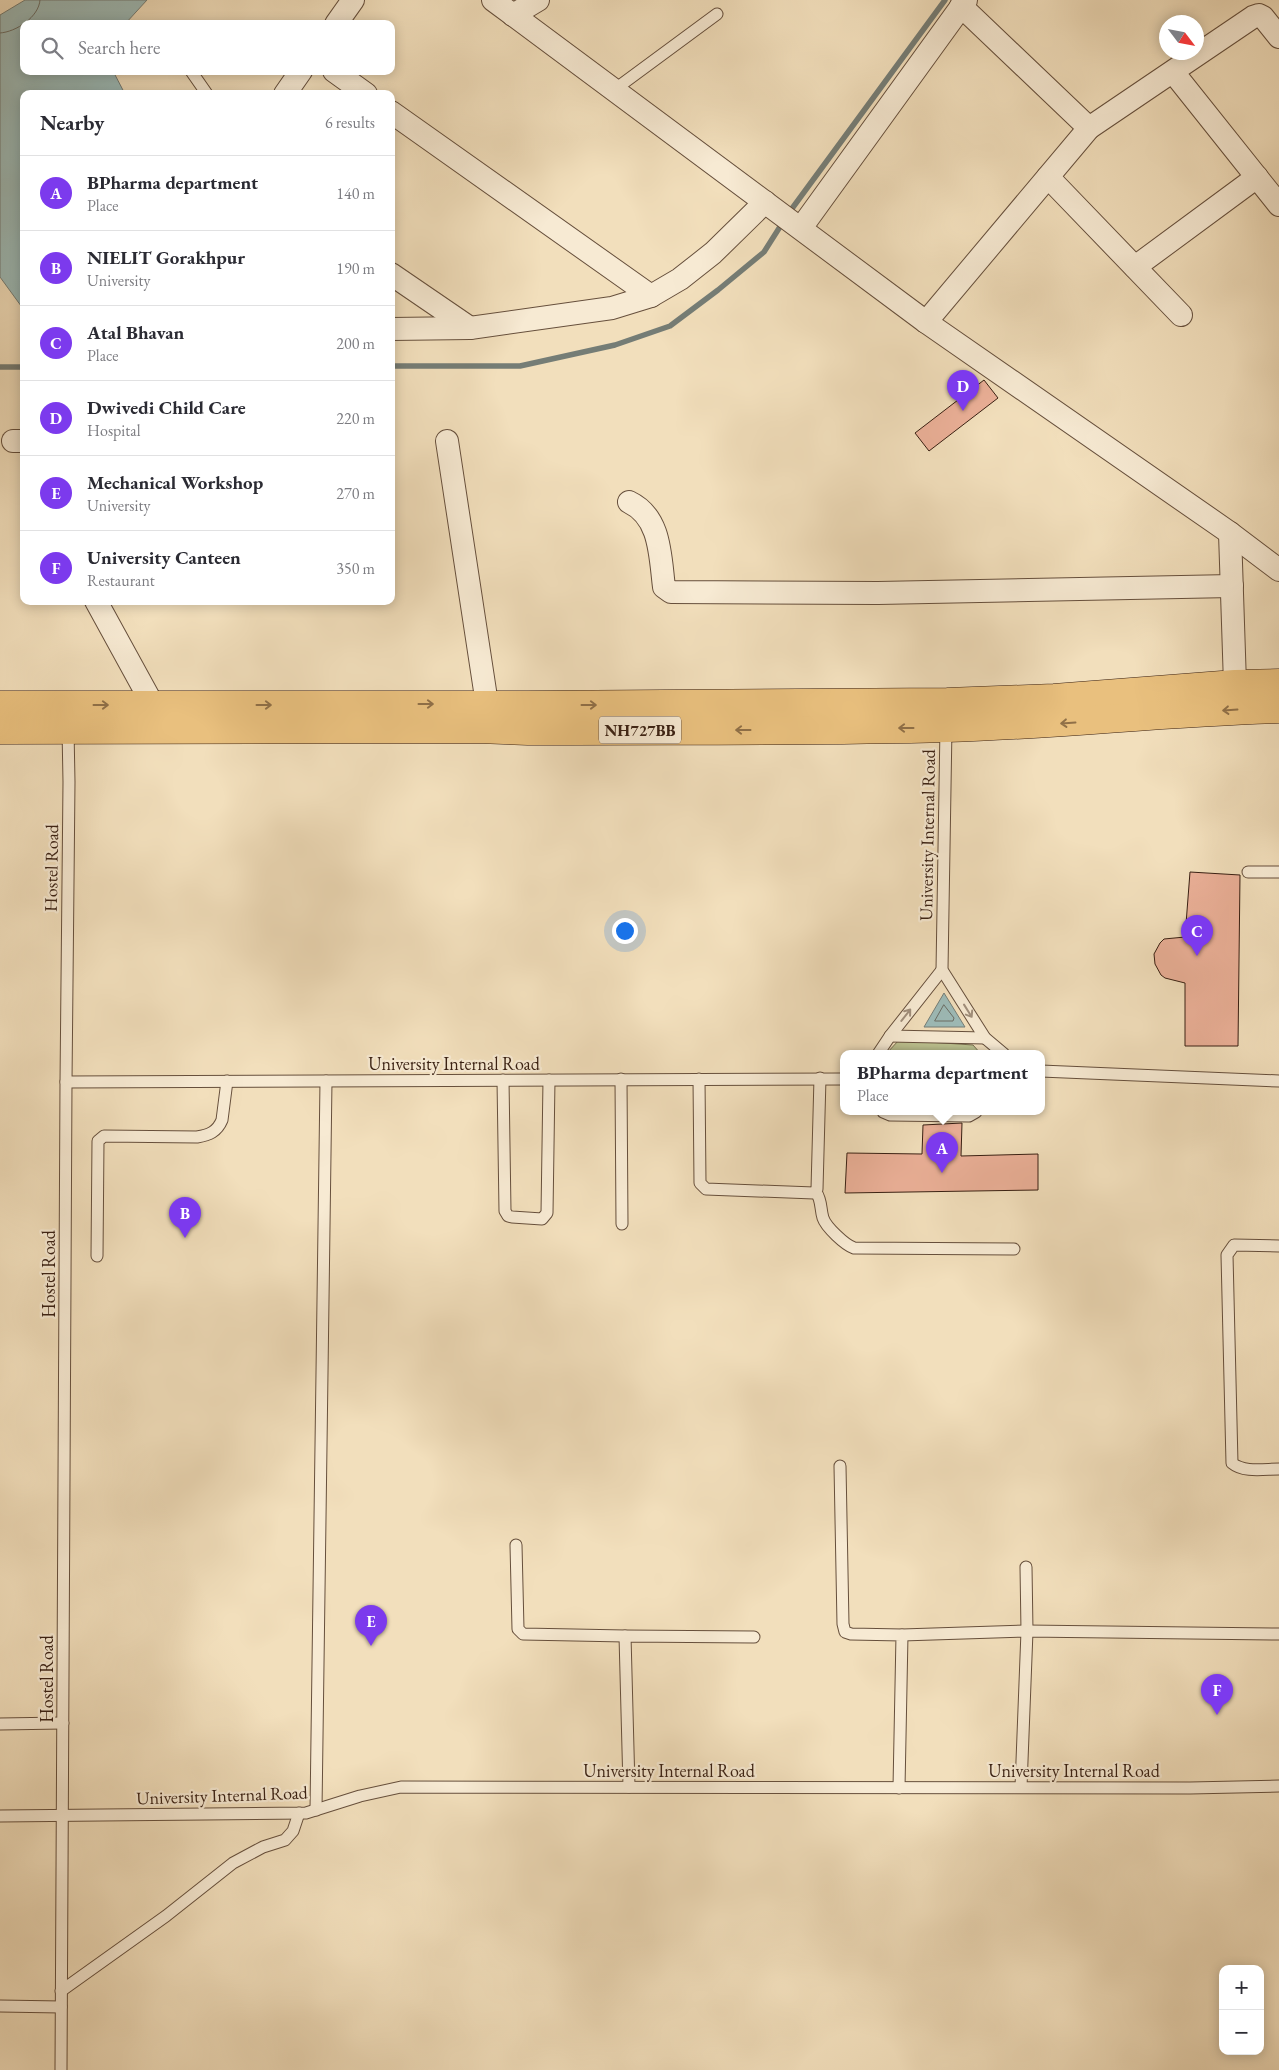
<!DOCTYPE html>
<html lang="en">
<head>
<meta charset="utf-8">
<style>
	body { margin:0; font-family:"EB Garamond",serif; background:#f2f2f3; color:#2b2b33 }
	.controls { position:absolute; right:15px; bottom:15px; display:grid; overflow:hidden; border-radius:10px; box-shadow:0 2px 12px #0003 }
	.controls button { width:45px; height:45px; display:grid; place-items:center; padding:0; border:0; border-bottom:1px solid #e1e1e2; background:#fff; color:#2b2b33; font:25px sans-serif }
	.compass { position:absolute; left:1159px; top:15px; width:45px; height:45px; border-radius:50%; background:#fff; box-shadow:0 2px 12px #0003; rotate:122deg }
	.you { position:absolute; left:624px; top:930px; width:18px; height:18px; margin:-12px; border:4px solid #fff; border-radius:50%; background:#1a73e8; box-shadow:0 0 0 8px #1a73e833 }
	.badge { display:grid; place-items:center; width:32px; height:32px; border-radius:50%; background:#7c3aed; color:#fff; font-size:16px; font-weight:700 }
	.pin { position:absolute; translate:-50% -41px; filter:drop-shadow(0 1px 2px #0008) }
	.pin::after { content:''; position:absolute; top:26px; width:18px; height:15px; background:inherit; clip-path:polygon(0 0,100% 0,50% 100%) }
	.popup { position:absolute; left:840px; top:1050px; width:205px; height:65px; box-sizing:border-box; display:grid; place-content:center; border-radius:10px; background:#fff; filter:drop-shadow(0 1px 4px #0005); font-size:16px; white-space:nowrap; color:#7c7c81 }
	.popup b { font-size:19px; color:#2b2b33 }
	.popup::after { content:''; position:absolute; left:50%; top:100%; margin-left:-10px; border:10px solid transparent; border-top-color:#fff }
	.list { margin:0; padding:0; list-style:none }
	h2 { display:flex; justify-content:space-between; align-items:center; height:65px; margin:0; padding:0 20px; font-size:21px }
	h2 small { font-size:16px; font-weight:400; color:#7c7c81 }
	.list li { display:grid; grid-template-columns:32px 1fr auto; gap:15px; align-items:center; box-sizing:border-box; height:75px; padding:0 20px; border-top:1px solid #e1e1e2 }
	.list b { display:block; font-size:19px; white-space:nowrap }
	.list p { margin:0; font-size:16px; white-space:nowrap; color:#7c7c81 }
	.list em { font-size:16px; font-style:normal; color:#7c7c81 }
	.icon { flex:none; width:28px; height:28px; fill:none; stroke:currentColor; stroke-width:2; stroke-linecap:round; stroke-linejoin:round }
	.map { position:relative; flex:none; width:1279px; height:2070px; overflow:hidden }
	.search { position:absolute; background:#fff; box-shadow:0 2px 12px #0003; left:20px; top:20px; width:375px; height:55px; display:flex; align-items:center; gap:12px; box-sizing:border-box; padding:0 18px; border-radius:10px; color:#7c7c81; font-size:19px }
	.panel { position:absolute; background:#fff; box-shadow:0 2px 12px #0003; left:20px; top:90px; width:375px; height:515px; border-radius:10px }
	.map>svg:first-child { display:block }
</style>
</head>
<body>
<div class="map">
<svg width="1279" height="2070" viewBox="0 0 1279 2070">
	<rect width="100%" height="100%" fill="#f2dfbc"/>
	<filter id="stains"><feTurbulence type="fractalNoise" baseFrequency=".004" numOctaves="4"/><feColorMatrix values="0 0 0 0 .2 0 0 0 0 .09 0 0 0 0 .02 0 0 0 .5 -.17"/></filter>
	<radialGradient id="worn" r=".72"><stop offset=".6" stop-color="#630" stop-opacity="0"/><stop offset="1" stop-color="#630" stop-opacity=".3"/></radialGradient>
	<!-- green -->
	<path fill="#bcc18f" stroke="#7a7050" d="M899,1040l74,5 8,9h-95z"/>
	<!-- water -->
	<g fill="#9dbbb8" stroke="#757d76">
		<path d="M25,0h122l-22,24h-101v47h89l12,23h-101v216l-24,-33v-262z"/>
		<path d="M944,993l21,34h-41z"/>
	</g>
	<g fill="none" stroke-linecap="round" stroke-linejoin="round">
		<!-- shore -->
		<g stroke="#6a6d65" stroke-width="1">
			<path d="M0,33c16,-1 39,-16 40,-33"/>
			<path d="M944,1005l10,13 -1,3h-18z"/>
		</g>
		<!-- stream -->
		<g stroke="#757d76" stroke-width="5.5">
			<path d="M788,214l157,-214"/>
			<path d="M391,366h129l95,-21 55,-19 48,-36 46,-38 19,-30"/>
			<path d="M0,367h24"/>
		</g>
	</g>
	<!-- building -->
	<g fill="#ebb098" stroke="#381f12">
		<path d="M984,380l14,18 -69,53 -14,-18z"/>
		<path d="M1190,872l50,3 -2,171h-53v-63l-20,-5 -4,-3 -6,-11 -1,-10 6,-11 4,-4 21,-2z"/>
		<path d="M962,1123l-1,33 77,-2v36l-193,3 2,-40 75,1 1,-29z"/>
	</g>
	<g fill="none" stroke-linecap="round" stroke-linejoin="round">
		<defs>
			<g id="lane">
				<path d="M191,71l16,23"/>
				<path d="M614,90l103,-76"/>
				<path d="M946,727l-4,243 43,68 19,16"/>
				<path d="M1248,872h31"/>
				<path d="M890,1036l95,2"/>
				<path d="M878,1054l12,-18 52,-66"/>
				<path d="M1041,1071l238,10"/>
				<path d="M621,1079l1,145"/>
				<path d="M699,1079l1,104 6,6 108,4 3,-4 3,-111"/>
				<path d="M503,1080l2,131 3,5 4,1 30,2 5,-6 2,-133"/>
				<path d="M66,1082l777,-3"/>
				<path d="M883,1112l7,3 79,1 7,-4"/>
				<path d="M816,1192c6,9 4,16 7,26 3,9 22,27 31,30l160,1"/>
				<path d="M1279,1246l-45,-1 -7,10 5,208c12,10 32,6 47,6"/>
				<path d="M97,1256l1,-115 6,-5 93,1c12,-2 20,-5 25,-17l5,-39"/>
				<path d="M840,1466l3,158 2,8 6,2 51,1 -3,153"/>
				<path d="M516,1545l2,84 5,5 102,2"/>
				<path d="M902,1635l125,-4 252,3"/>
				<path d="M0,1724l63,-1"/>
				<path d="M629,1787l-4,-151 129,1"/>
				<path d="M1021,1787l6,-156 -1,-64"/>
				<path d="M316,1810l10,-729"/>
				<path d="M0,1816l306,-3 54,-17 41,-9 789,1 89,-2"/>
				<path d="M61,1991l105,-75 67,-53 30,-16 22,-7 8,-9 6,-18"/>
				<path d="M0,2006l61,1"/>
				<path d="M61,2070l5,-988 3,-300 -1,-53"/>
			</g>
			<g id="street">
				<path d="M493,0l433,322 304,211 49,37"/>
				<path d="M961,6l128,122 164,-111 6,-2 4,2 16,20"/>
				<path d="M513,15l25,-15"/>
				<path d="M336,24l17,-24"/>
				<path d="M334,71l32,23"/>
				<path d="M1173,72l106,133"/>
				<path d="M285,94l16,-23"/>
				<path d="M391,112l260,184"/>
				<path d="M1048,177l133,138"/>
				<path d="M801,228l165,-228"/>
				<path d="M1135,267l122,-90"/>
				<path d="M391,274l79,54"/>
				<path d="M926,322l163,-194"/>
				<path d="M391,329l79,-1 142,-20 39,-12 29,-17 33,-26 52,-51"/>
				<path d="M13,441h11"/>
				<path d="M447,441l40,263"/>
				<path d="M629,502c32,15 31,54 35,85l7,5 207,1 354,-7"/>
				<path d="M1230,533l5,151"/>
				<path d="M96,601l57,104"/>
			</g>
			<g id="highway">
				<path d="M0,705h528l419,-3 107,-4 181,-14 44,-1"/>
				<path d="M0,730l478,-1 50,2c139,-1 279,1 419,-3 111,-3 221,-16 332,-19"/>
			</g>
		</defs>
		<!-- lane casing -->
		<use href="#lane" stroke="#664f3c" stroke-width="13"/>
		<!-- street casing -->
		<use href="#street" stroke="#664f3c" stroke-width="24"/>
		<!-- highway casing -->
		<use href="#highway" stroke="#381f12" stroke-width="29"/>
		<!-- lane -->
		<use href="#lane" stroke="#f7ead3" stroke-width="11"/>
		<!-- street -->
		<use href="#street" stroke="#f7ead3" stroke-width="22"/>
		<!-- highway -->
		<use href="#highway" stroke="#e9c07e" stroke-width="28"/>
	</g>
	<!-- one-way arrows -->
	<defs><path id="oneway-shaft" d="M-6 0H5M1.5-3L5.5 0L1.5 3" fill="none" stroke-width="1.6" stroke-linecap="round" stroke-linejoin="round" transform="scale(1.25)"/></defs>
	<g stroke="#907048">
		<use href="#oneway-shaft" transform="translate(426 704)"/>
		<use href="#oneway-shaft" transform="translate(101 705)"/>
		<use href="#oneway-shaft" transform="translate(264 705)"/>
		<use href="#oneway-shaft" transform="translate(589 705)"/>
		<use href="#oneway-shaft" transform="translate(1230 710) rotate(176)"/>
		<use href="#oneway-shaft" transform="translate(1068 723) rotate(176)"/>
		<use href="#oneway-shaft" transform="translate(906 728) rotate(180)"/>
		<use href="#oneway-shaft" transform="translate(743 730) rotate(180)"/>
	</g>
	<g stroke="#a18f7c">
		<use href="#oneway-shaft" transform="translate(968 1011) rotate(58)"/>
		<use href="#oneway-shaft" transform="translate(906 1015) rotate(-52)"/>
	</g>
	<g text-anchor="middle" dominant-baseline="central" stroke-width="4.5" stroke-linejoin="round" paint-order="stroke">
		<!-- shield labels -->
		<rect fill="#f7ead3" stroke="#715c4c" stroke-width="1" x="599" y="716.5" width="82" height="27" rx="4"/>
		<g font-size="16" font-weight="bold" fill="#381f12">
			<text x="640" y="730">NH727BB</text>
		</g>
		<!-- street labels -->
		<g font-size="18" fill="#381f12" stroke="#f7ead3">
			<text transform="translate(927 835) rotate(-89)">University Internal Road</text>
			<text transform="translate(51 868) rotate(-89)">Hostel Road</text>
			<text x="454" y="1063">University Internal Road</text>
			<text transform="translate(48 1274) rotate(-90)">Hostel Road</text>
			<text transform="translate(46 1679) rotate(-90)">Hostel Road</text>
			<text x="669" y="1770">University Internal Road</text>
			<text x="1074" y="1770">University Internal Road</text>
			<text transform="translate(222 1795) rotate(-2)">University Internal Road</text>
		</g>
	</g>
	<rect width="100%" height="100%" filter="url(#stains)"/>
	<rect width="100%" height="100%" fill="url(#worn)"/>
</svg>
<div class="controls">
<button>+</button>
<button>−</button>
</div>
<svg class="compass" viewBox="-18 -18 36 36"><path d="M0-13l5 13h-10z" fill="#e53935"/><path d="M0 13l5-13h-10z" fill="#7c7c81"/></svg>
<div class="you"></div>
<div class="pin badge" style="left:942px;top:1173px">A</div>
<div class="popup"><b>BPharma department</b>Place</div>
<div class="pin badge" style="left:185px;top:1238px">B</div>
<div class="pin badge" style="left:1197px;top:956px">C</div>
<div class="pin badge" style="left:963px;top:411px">D</div>
<div class="pin badge" style="left:371px;top:1646px">E</div>
<div class="pin badge" style="left:1217px;top:1715px">F</div>
<div class="search"><svg class="icon" aria-label="search" viewBox="0 0 24 24"><circle cx="10" cy="10" r="6"/><path d="M15 15l6 6"/></svg>Search here</div>
<section class="panel">
<h2>Nearby<small>6 results</small></h2>
<ul class="list">
<li><span class="badge">A</span><div><b>BPharma department</b><p>Place</p></div><em>140 m</em></li>
<li><span class="badge">B</span><div><b>NIELIT Gorakhpur</b><p>University</p></div><em>190 m</em></li>
<li><span class="badge">C</span><div><b>Atal Bhavan</b><p>Place</p></div><em>200 m</em></li>
<li><span class="badge">D</span><div><b>Dwivedi Child Care</b><p>Hospital</p></div><em>220 m</em></li>
<li><span class="badge">E</span><div><b>Mechanical Workshop</b><p>University</p></div><em>270 m</em></li>
<li><span class="badge">F</span><div><b>University Canteen</b><p>Restaurant</p></div><em>350 m</em></li>
</ul>
</section>
</div>
</body>
</html>
